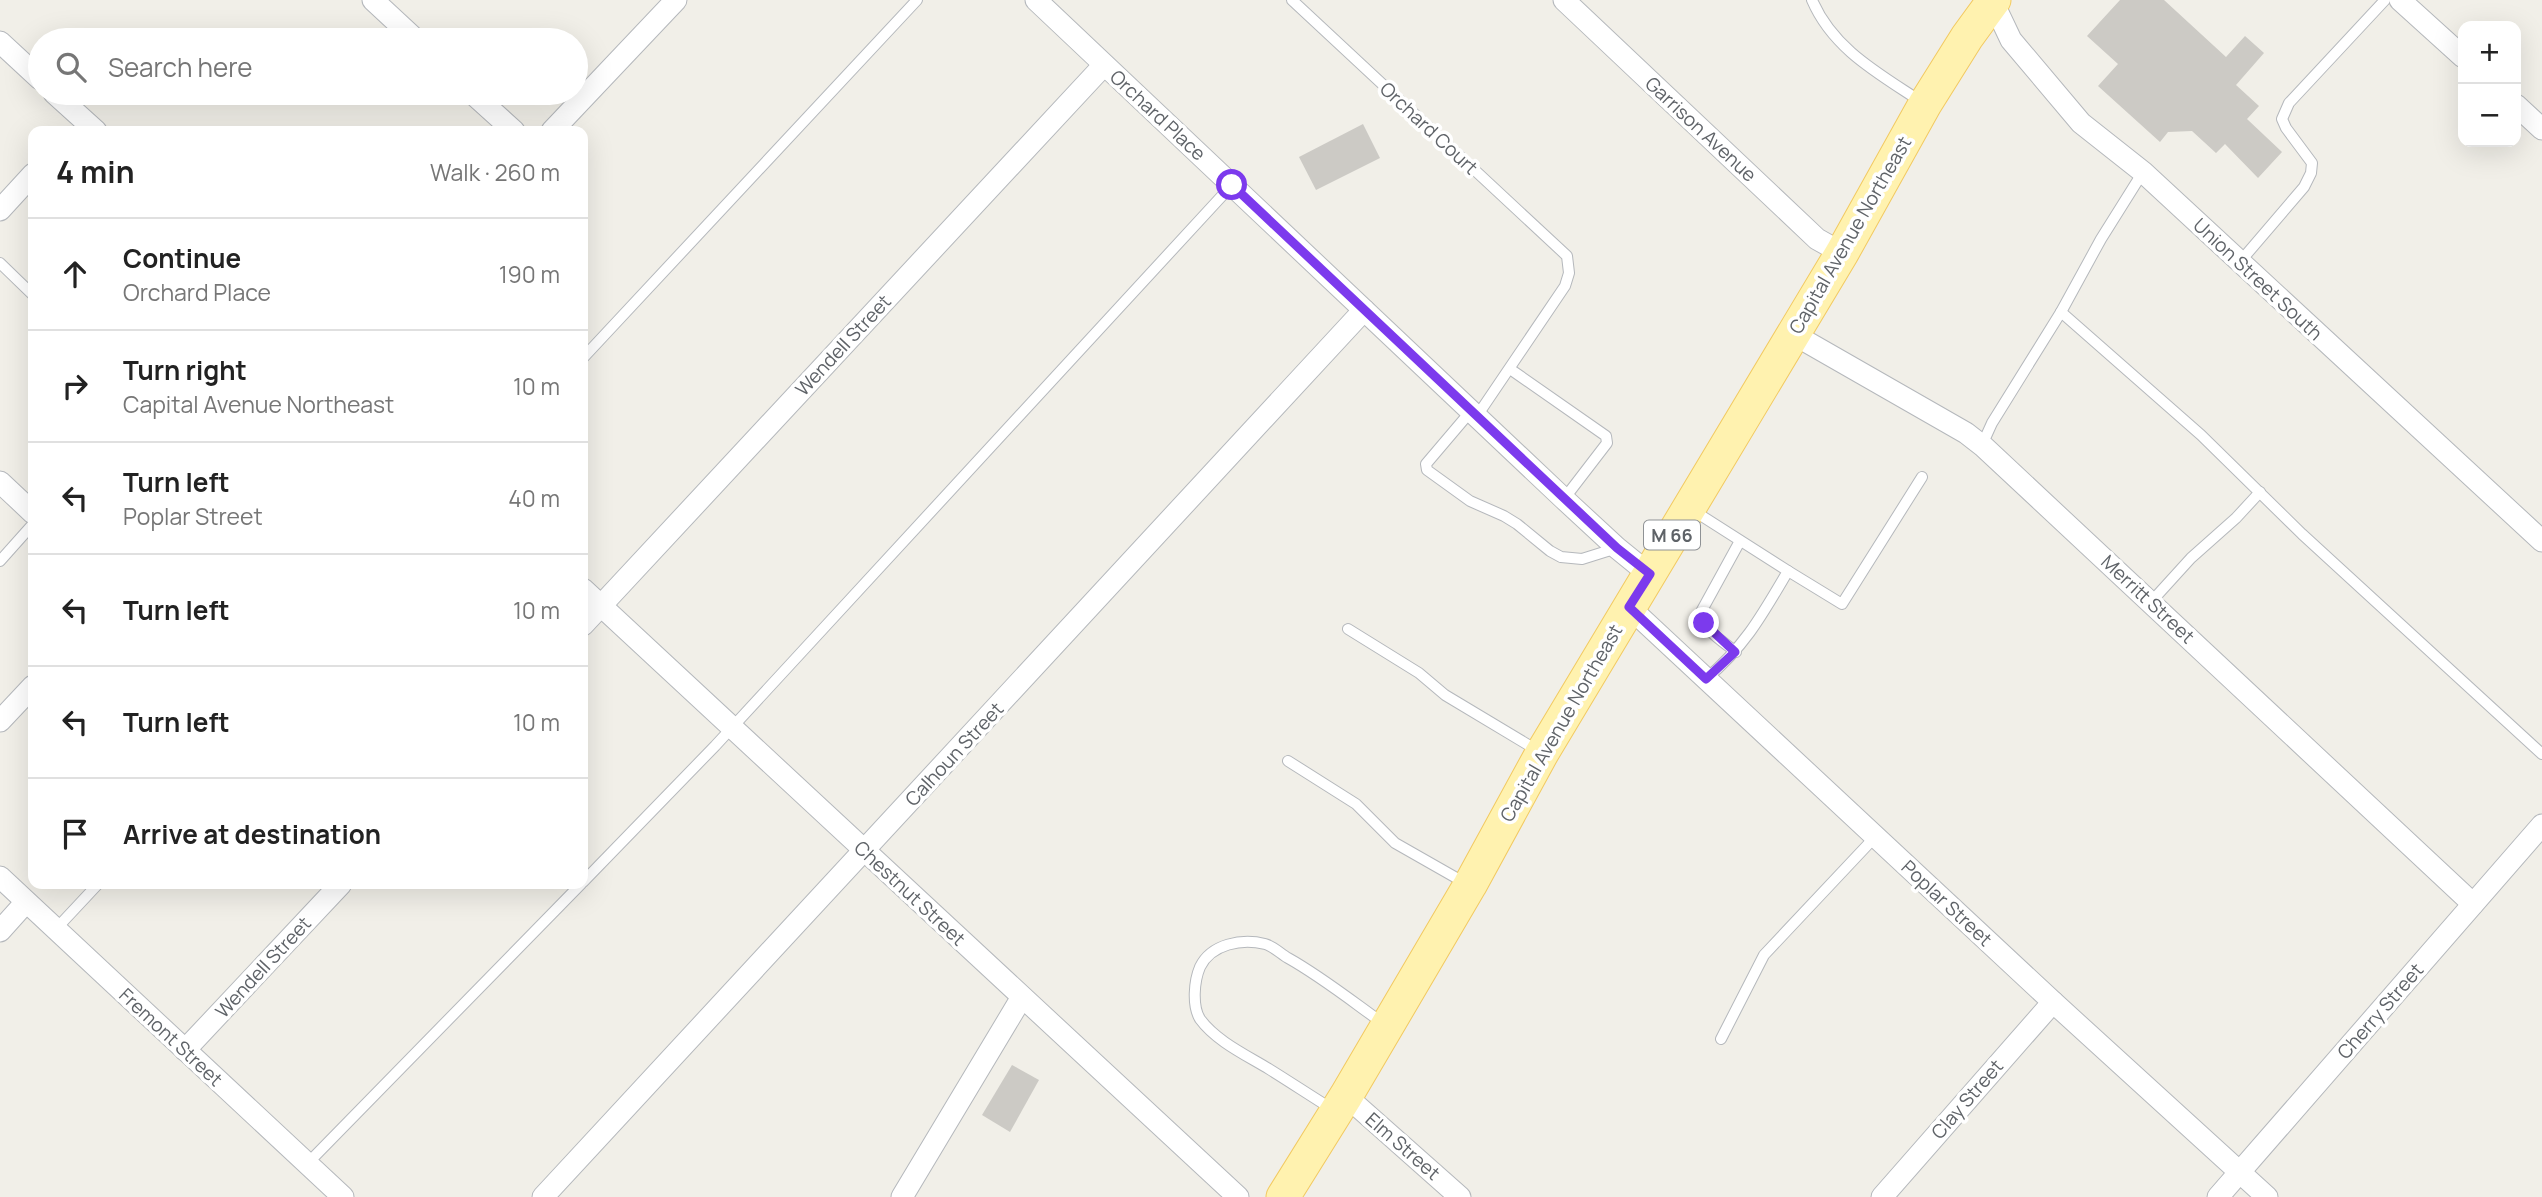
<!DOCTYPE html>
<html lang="en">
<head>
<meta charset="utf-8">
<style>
	body { margin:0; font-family:Manrope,sans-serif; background:#f6f6f6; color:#222 }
	.controls { position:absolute; right:21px; top:21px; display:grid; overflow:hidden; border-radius:14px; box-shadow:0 7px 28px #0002 }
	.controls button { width:63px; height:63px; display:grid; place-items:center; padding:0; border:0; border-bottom:2px solid #e0e0e0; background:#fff; color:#222; font:35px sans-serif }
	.stop { position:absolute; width:21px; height:21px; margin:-16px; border:5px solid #7c3aed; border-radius:50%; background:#fff }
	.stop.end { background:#7c3aed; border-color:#fff; box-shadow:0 2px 7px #0008 }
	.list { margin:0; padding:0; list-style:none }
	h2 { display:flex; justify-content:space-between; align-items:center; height:91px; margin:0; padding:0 28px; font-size:30px }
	h2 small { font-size:23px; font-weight:400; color:#767676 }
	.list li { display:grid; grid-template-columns:46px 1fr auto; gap:21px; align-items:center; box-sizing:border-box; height:112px; padding:0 28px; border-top:2px solid #e0e0e0 }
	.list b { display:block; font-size:26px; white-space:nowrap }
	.list p { margin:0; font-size:23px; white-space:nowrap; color:#767676 }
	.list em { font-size:23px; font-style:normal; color:#767676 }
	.icon { flex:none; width:38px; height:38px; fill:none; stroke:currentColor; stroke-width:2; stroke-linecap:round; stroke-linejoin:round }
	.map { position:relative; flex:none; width:2542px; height:1197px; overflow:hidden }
	.search { position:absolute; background:#fff; box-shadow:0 7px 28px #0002; left:28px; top:28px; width:560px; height:77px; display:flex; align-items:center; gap:18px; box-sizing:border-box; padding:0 24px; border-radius:38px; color:#767676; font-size:26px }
	.panel { position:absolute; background:#fff; box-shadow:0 7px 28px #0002; left:28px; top:126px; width:560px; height:763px; border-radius:14px }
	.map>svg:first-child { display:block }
</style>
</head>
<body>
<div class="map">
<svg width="2542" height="1197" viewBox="0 0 2542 1197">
	<rect width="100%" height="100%" fill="#f1efe8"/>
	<!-- building -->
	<g fill="#cccac5">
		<path d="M2120,0h44l62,57 19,-21 19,17 -28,32 23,21 -12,13 35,33 -24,26 -33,-34 -9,9 -24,-22 -24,1 -8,10 -62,-56 20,-22 -31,-28z"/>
		<path d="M1363,124l17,34 -64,32 -17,-33z"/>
		<path d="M1012,1065l27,15 -29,52 -28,-17z"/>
	</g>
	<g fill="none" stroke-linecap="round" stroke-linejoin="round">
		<defs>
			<g id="lane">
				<path d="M1292,0l275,256 2,17 -4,13 -88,130"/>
				<path d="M1812,0c21,49 66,73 108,101"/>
				<path d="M2143,172l-42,67 -40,73 140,123 101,99 240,220"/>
				<path d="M0,263l33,32"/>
				<path d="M2239,263l65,-76 7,-14 1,-10 -26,-35 -4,-9 7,-16 96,-103"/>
				<path d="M583,358l334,-358"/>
				<path d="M1510,369l96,67 1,7 -43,56"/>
				<path d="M1471,411l-45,53 1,6 43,31 34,15 13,8 33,27 11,6 21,2 35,-11"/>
				<path d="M1982,445l10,-22 69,-111"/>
				<path d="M1694,511l94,60c-26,44 -42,74 -82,108"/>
				<path d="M0,561l33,-37"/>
				<path d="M1788,571l54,33 80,-127"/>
				<path d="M2151,602l40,-44 45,-40 24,-26"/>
				<path d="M1348,629l71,44 26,22 95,57"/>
				<path d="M1736,652c-12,-10 -35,-23 -35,-40l39,-71"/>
				<path d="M1288,761l68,43 39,39 72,41"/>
				<path d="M583,882l132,-136 517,-561"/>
				<path d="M55,930l43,-46"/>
				<path d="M1721,1039l43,-84 111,-118"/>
				<path d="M1332,1109c-21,-13 -42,-27 -63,-40 -23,-14 -53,-28 -69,-50 -8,-13 -6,-38 0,-52 11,-23 42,-29 65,-23 8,2 16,10 23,14 34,19 65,44 96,66"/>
				<path d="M307,1164l274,-280"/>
			</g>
			<g id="street">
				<path d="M373,0l43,40"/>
				<path d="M1036,0l528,499 53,49 32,26"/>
				<path d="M1564,0l253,239 25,14"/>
				<path d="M1992,0l19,40 70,83 62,49 399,369"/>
				<path d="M2400,0l63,57"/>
				<path d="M0,42l40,37"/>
				<path d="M54,93l42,38"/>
				<path d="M472,93l42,38"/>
				<path d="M2516,105l26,24"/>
				<path d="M552,131l124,-131"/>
				<path d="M0,210l33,-36"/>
				<path d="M1793,334l173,99 18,14 489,457"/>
				<path d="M0,482l33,31"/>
				<path d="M583,589l655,608"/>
				<path d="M1629,607l424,395 214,195"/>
				<path d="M583,625l521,-560"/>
				<path d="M0,721l33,-35"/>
				<path d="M0,877l343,320"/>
				<path d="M0,931l26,-29"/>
				<path d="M185,1050l156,-166"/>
				<path d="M1346,1096l114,101"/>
				<path d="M543,1197l821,-887"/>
				<path d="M902,1197l120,-200"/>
				<path d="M1882,1197l171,-195"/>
				<path d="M2218,1197l324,-372"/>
			</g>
			<path id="primary" d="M1283,1197l63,-101 124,-211 72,-132 300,-500 83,-149 42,-67 27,-37"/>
		</defs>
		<!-- lane casing -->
		<use href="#lane" stroke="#b5b8bc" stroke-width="12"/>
		<!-- street casing -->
		<use href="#street" stroke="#b5b8bc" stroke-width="23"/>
		<!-- primary casing -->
		<use href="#primary" stroke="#f2c960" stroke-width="35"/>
		<!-- lane -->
		<use href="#lane" stroke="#fff" stroke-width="10"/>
		<!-- street -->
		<use href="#street" stroke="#fff" stroke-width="21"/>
		<!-- primary -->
		<use href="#primary" stroke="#fff2af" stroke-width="33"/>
	</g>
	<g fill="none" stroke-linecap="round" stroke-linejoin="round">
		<!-- route -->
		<path stroke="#7c3aed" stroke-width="9" d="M1232,185l385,363 33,26 -21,33 77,72 29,-27 -31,-29"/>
	</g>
	<g text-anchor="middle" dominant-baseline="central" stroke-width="7" stroke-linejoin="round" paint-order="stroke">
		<!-- shield labels -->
		<rect fill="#fff" stroke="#8f9295" stroke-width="2" x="1644" y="520.5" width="56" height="29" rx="5"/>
		<g font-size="18" font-weight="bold" fill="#5f6368">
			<text x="1672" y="535">M 66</text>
		</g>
		<!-- street labels -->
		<g font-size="19" fill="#5f6368" stroke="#fff">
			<text transform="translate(1158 115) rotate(43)">Orchard Place</text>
			<text transform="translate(1429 128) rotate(43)">Orchard Court</text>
			<text transform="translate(1701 129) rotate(43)">Garrison Avenue</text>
			<text transform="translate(1850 235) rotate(-60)">Capital Avenue Northeast</text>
			<text transform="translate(2258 279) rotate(43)">Union Street South</text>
			<text transform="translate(843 345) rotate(-47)">Wendell Street</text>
			<text transform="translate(2148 599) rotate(43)">Merritt Street</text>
			<text transform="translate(1561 723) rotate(-60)">Capital Avenue Northeast</text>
			<text transform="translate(954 754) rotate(-47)">Calhoun Street</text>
			<text transform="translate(910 893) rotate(43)">Chestnut Street</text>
			<text transform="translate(1947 903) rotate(43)">Poplar Street</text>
			<text transform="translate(263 967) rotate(-47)">Wendell Street</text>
			<text transform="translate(2380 1011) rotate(-49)">Cherry Street</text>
			<text transform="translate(171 1037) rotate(43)">Fremont Street</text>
			<text transform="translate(1967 1099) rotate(-49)">Clay Street</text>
			<text transform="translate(1403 1146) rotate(41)">Elm Street</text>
		</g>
	</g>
</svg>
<div class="controls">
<button>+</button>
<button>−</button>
</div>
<div class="stop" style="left:1232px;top:185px"></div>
<div class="stop end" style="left:1704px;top:623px"></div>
<div class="search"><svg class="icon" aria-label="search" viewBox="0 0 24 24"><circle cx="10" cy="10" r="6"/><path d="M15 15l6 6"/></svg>Search here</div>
<section class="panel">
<h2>4 min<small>Walk · 260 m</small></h2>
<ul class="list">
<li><svg class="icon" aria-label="ahead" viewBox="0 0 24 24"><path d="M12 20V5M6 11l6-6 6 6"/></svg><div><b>Continue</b><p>Orchard Place</p></div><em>190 m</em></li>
<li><svg class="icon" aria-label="right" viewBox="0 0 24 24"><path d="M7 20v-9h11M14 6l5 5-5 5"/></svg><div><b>Turn right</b><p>Capital Avenue Northeast</p></div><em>10 m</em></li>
<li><svg class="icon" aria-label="left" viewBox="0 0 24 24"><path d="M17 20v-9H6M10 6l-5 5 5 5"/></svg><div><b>Turn left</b><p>Poplar Street</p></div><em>40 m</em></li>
<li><svg class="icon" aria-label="left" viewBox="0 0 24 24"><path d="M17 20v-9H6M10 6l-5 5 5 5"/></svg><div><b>Turn left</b></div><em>10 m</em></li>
<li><svg class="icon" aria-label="left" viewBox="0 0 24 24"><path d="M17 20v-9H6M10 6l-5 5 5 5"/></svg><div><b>Turn left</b></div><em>10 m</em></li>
<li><svg class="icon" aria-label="arrive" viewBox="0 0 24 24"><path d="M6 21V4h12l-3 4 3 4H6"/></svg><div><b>Arrive at destination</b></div></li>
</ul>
</section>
</div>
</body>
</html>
